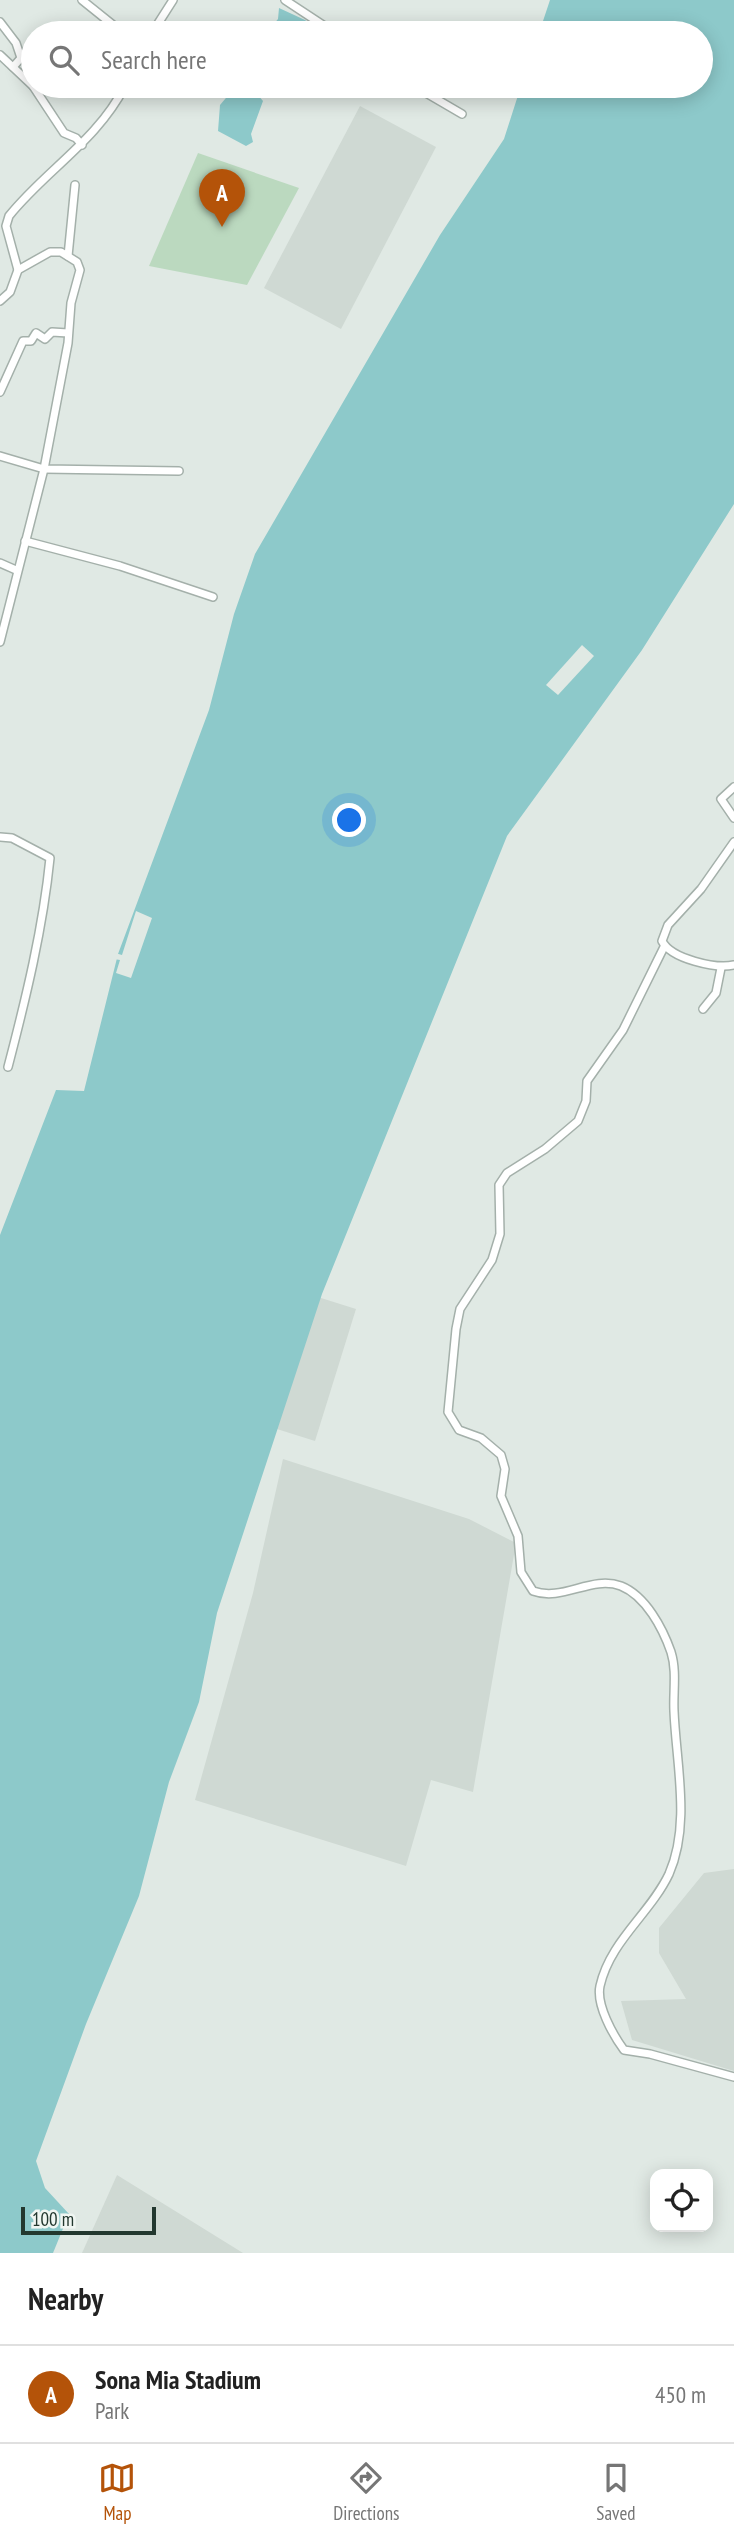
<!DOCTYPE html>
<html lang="en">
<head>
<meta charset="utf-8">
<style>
	body { margin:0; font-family:"PT Sans Narrow",sans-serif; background:#f6f6f6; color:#222 }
	.controls { position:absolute; right:21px; bottom:21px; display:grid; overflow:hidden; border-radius:14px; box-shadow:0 4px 18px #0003 }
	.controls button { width:63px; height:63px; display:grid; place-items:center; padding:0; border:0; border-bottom:2px solid #e0e0e0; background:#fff; color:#222; font:35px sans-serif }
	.scale { position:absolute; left:21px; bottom:18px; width:135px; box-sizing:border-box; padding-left:7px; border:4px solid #23382f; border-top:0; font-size:19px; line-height:24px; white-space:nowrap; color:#23382f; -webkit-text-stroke:5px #f0f6f2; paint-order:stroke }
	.you { position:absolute; left:350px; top:821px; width:24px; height:24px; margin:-18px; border:5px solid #fff; border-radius:50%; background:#1a73e8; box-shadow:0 0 0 10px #1a73e833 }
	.badge { display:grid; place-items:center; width:46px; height:46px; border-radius:50%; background:#b45309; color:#fff; font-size:23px; font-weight:700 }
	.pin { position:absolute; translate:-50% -58px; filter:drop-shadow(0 2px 4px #0008) }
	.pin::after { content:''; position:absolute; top:37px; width:24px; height:21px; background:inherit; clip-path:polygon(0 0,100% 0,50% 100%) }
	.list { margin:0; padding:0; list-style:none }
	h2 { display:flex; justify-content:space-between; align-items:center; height:91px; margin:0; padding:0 28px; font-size:30px }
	h2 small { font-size:23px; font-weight:400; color:#767676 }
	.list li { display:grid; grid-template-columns:46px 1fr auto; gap:21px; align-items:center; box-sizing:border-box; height:98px; padding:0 28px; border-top:2px solid #e0e0e0 }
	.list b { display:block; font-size:26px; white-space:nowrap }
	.list p { margin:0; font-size:23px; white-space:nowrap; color:#767676 }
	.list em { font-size:23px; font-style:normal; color:#767676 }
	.icon { flex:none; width:38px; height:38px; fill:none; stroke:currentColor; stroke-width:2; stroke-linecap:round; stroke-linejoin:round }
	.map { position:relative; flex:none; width:734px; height:2253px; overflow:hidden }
	.search { position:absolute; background:#fff; box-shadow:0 4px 18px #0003; left:21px; right:21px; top:21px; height:77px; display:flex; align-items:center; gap:18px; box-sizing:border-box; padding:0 24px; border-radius:38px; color:#767676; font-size:26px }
	.sheet { height:189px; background:#fff }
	nav { display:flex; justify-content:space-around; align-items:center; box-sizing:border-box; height:98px; border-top:2px solid #e0e0e0; background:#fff; font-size:19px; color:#767676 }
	nav a { display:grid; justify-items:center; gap:4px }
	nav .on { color:#b45309 }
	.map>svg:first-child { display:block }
</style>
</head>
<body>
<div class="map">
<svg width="734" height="2253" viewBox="0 0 734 2253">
	<rect width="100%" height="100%" fill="#e0e9e4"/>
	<!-- built -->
	<g fill="#cfd9d3">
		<path d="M360,106l76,41 -95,182 -77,-41z"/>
		<path d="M302,1292l54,17 -41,132 -54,-17z"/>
		<path d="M283,1459l186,60 47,24 -43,249 -42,-12 -25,86 -211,-66 58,-207z"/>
		<path d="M734,1869v202l-102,-31 -11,-39 65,-2 -27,-46v-25l45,-55z"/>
		<path d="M117,2175l126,78h-161z"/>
	</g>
	<!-- green -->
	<path fill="#bbd9bf" d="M198,153l101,35 -52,97 -98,-19z"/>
	<!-- water -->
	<g fill="#8dc9ca">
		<path d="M550,0h184v504l-92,146 -135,186 -185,458 -105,319 -18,89 -30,80 -30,114 -53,128 -50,137 9,27 24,26 -16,39h-53v-1018l56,-145 28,1 34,-137 91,-244 25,-96 21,-60 185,-319 64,-96 17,-53h180v-53h-162z"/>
		<path d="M279,8l26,12 16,13h-55l12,-14z"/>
		<path d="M236,86h14l13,15 -12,33 2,8 -7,4 -28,-15 2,-26z"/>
	</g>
	<!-- pier -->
	<g fill="#e0e9e4">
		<path d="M582,645l12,11 -36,39 -12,-10z"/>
		<path d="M136,911l16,7 -21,60 -15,-5 4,-13 -6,-1 1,-6 7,2z"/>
	</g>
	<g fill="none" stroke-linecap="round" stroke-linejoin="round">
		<defs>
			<g id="street">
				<path d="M82,0l41,33"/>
				<path d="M285,0l50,33"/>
				<path d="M0,22l16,21 5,15 -8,9"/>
				<path d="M152,33l21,-33"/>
				<path d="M0,55l33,31"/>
				<path d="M33,86l31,47 12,5 6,7"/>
				<path d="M414,86l48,28"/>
				<path d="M68,256l7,-71"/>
				<path d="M18,270l-12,-44 3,-10c37,-46 88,-75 116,-130"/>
				<path d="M0,301l10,-9 8,-22 32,-18h11l16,10 3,8 -9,33 -3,40 -24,126 -44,173"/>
				<path d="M0,392l23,-51h8l5,-8 9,6 7,-7 16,1"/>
				<path d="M0,456l44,13 135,2"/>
				<path d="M25,541l95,25 93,31"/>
				<path d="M0,563l16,7"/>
				<path d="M734,787l-13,12 13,19"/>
				<path d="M0,837l12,1 38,20c-7,70 -24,140 -42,209"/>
				<path d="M734,842l-33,47 -33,36 -6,16c9,18 54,28 72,24"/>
				<path d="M664,947l-41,83 -36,51 -1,20 -8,20 -33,28 -38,24 -8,12 1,49 -8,26 -32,49 -4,20 -8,83 11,18 22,8 20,17 4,14 -4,27 17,40 3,36 12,19c30,11 58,-16 88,-5 25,10 42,43 50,66 6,19 2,40 3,59 2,52 17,113 -5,163 -19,40 -59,67 -69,112 -4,19 13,49 24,64l26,4 84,23"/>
				<path d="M703,1009l13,-16 5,-25"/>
			</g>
		</defs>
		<!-- street casing -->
		<use href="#street" stroke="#a4b0aa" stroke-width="10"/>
		<!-- street -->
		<use href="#street" stroke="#fff" stroke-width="7"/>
	</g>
</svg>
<div class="controls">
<button><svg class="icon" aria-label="locate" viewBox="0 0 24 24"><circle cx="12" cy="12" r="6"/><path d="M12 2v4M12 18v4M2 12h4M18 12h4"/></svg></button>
</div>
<div class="scale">100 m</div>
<div class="you"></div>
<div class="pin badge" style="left:222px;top:227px">A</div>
<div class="search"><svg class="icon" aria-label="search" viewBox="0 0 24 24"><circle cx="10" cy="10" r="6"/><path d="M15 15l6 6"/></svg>Search here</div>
</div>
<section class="sheet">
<h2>Nearby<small></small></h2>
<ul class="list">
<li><span class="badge">A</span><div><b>Sona Mia Stadium</b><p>Park</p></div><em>450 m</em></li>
</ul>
</section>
<nav>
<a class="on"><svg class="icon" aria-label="map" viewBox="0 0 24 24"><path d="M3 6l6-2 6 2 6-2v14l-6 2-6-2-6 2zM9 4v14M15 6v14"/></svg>Map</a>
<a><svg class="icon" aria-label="directions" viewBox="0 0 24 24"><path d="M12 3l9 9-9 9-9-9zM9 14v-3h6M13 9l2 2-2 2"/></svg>Directions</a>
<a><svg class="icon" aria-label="saved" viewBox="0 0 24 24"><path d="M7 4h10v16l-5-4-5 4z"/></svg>Saved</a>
</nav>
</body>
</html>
